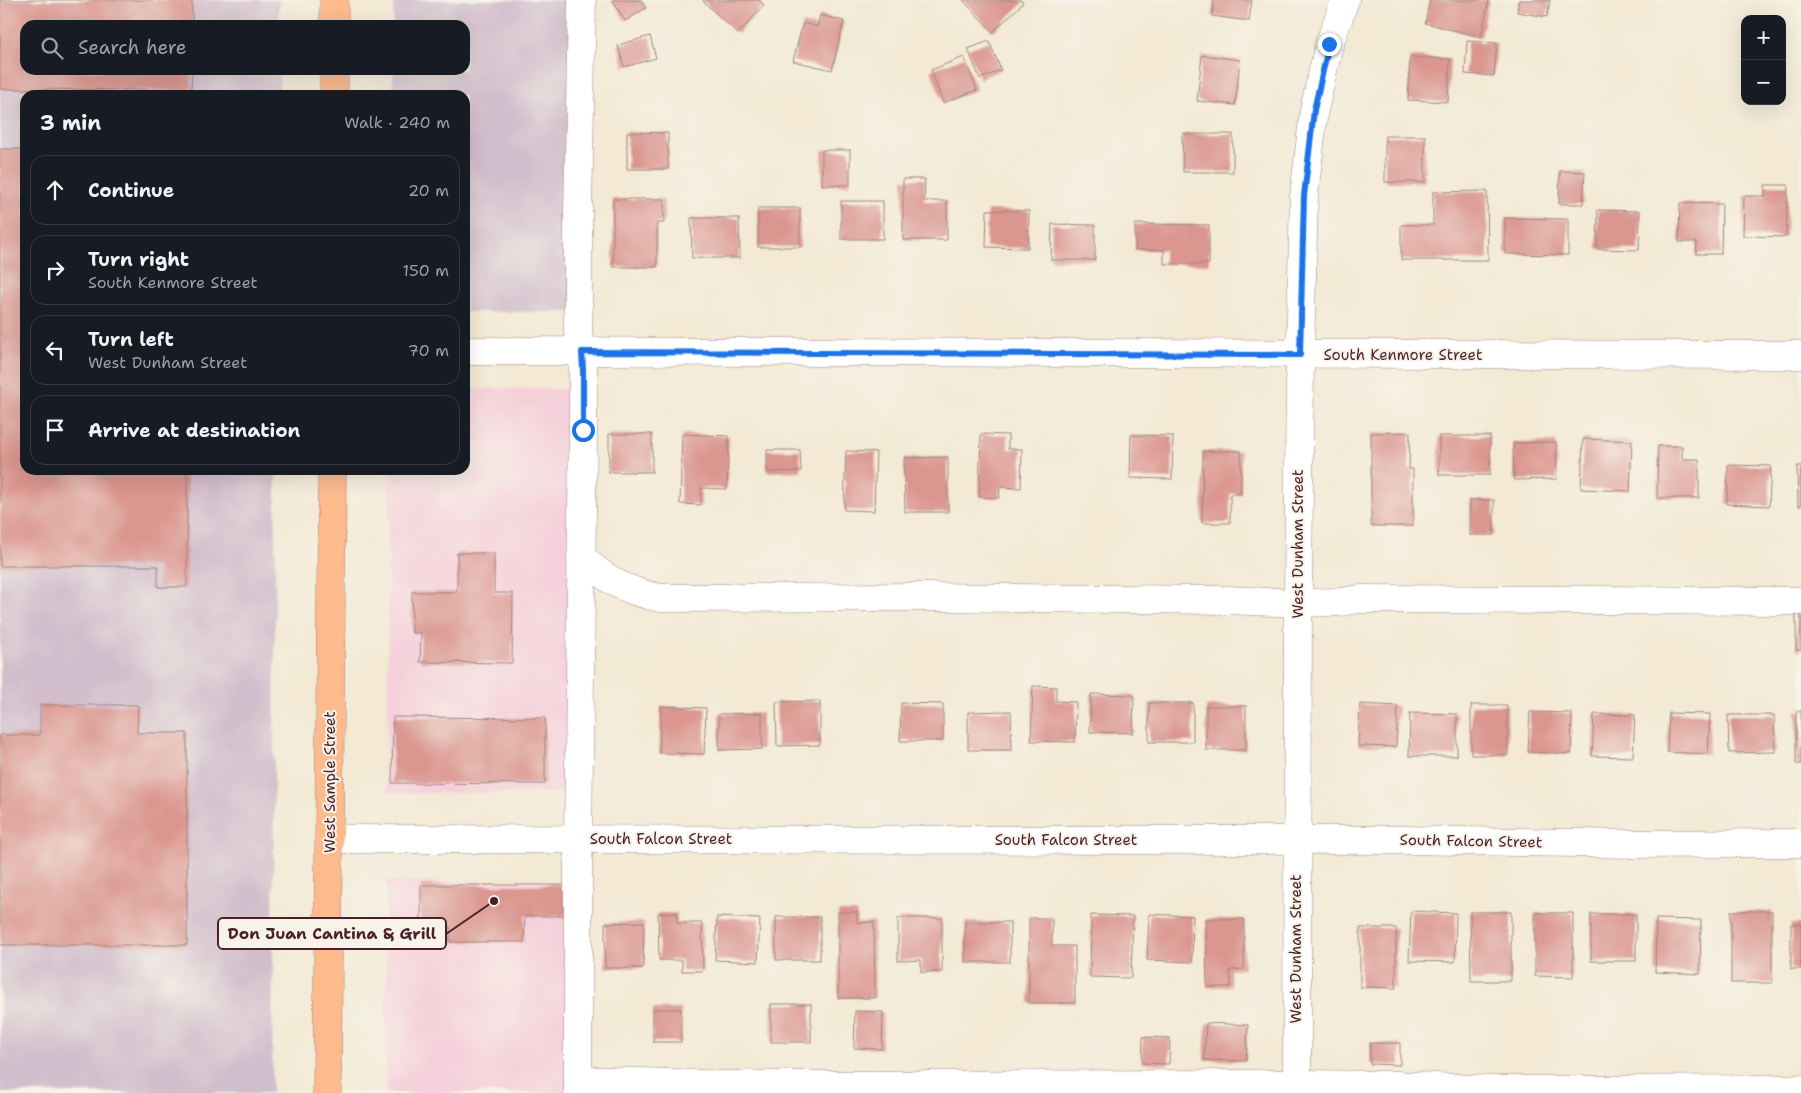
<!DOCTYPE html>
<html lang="en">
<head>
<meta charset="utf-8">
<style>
	body { margin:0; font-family:"Shantell Sans",sans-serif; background:#20242c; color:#f1f3f6 }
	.controls { position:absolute; right:15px; top:15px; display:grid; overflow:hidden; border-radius:10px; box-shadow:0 5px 20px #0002 }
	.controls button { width:45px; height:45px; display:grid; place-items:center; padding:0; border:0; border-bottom:1px solid #363941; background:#171b24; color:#f1f3f6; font:25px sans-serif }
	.stop { position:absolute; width:15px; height:15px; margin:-11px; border:4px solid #1a73e8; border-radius:50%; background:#fff }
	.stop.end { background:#1a73e8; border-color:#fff; box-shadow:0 1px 5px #0008 }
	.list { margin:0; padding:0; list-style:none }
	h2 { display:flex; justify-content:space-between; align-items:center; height:65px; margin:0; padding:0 20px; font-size:21px }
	h2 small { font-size:16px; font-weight:400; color:#9ea1a6 }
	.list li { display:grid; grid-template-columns:32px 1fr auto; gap:15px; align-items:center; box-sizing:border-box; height:70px; margin:0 10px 10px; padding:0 10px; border:1px solid #363941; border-radius:15px }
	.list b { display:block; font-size:19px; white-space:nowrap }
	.list p { margin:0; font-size:16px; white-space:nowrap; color:#9ea1a6 }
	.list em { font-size:16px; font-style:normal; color:#9ea1a6 }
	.icon { flex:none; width:28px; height:28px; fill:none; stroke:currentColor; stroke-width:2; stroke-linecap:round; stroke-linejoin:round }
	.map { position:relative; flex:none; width:1801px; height:1093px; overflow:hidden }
	.search { position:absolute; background:#171b24; box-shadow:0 5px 20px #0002; left:20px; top:20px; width:450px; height:55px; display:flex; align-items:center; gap:12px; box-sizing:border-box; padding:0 18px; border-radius:15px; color:#9ea1a6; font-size:19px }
	.panel { position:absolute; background:#171b24; box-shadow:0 5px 20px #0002; left:20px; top:90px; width:450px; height:385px; border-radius:15px }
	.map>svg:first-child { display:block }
</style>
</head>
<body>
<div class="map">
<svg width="1801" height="1093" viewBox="0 0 1801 1093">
	<rect width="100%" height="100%" fill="#f7f3e8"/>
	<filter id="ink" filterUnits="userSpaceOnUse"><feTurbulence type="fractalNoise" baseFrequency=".02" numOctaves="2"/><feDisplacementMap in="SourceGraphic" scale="10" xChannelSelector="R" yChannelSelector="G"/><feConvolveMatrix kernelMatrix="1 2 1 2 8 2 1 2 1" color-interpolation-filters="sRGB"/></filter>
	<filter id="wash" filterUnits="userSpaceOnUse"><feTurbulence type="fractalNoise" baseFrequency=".0096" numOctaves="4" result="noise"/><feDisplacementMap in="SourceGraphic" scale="20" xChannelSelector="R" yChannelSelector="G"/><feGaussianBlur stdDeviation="1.12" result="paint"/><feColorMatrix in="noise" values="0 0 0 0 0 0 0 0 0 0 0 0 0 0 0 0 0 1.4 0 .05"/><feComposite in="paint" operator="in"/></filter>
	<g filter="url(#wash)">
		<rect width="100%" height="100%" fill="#f3e9d4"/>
		<!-- built -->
		<g fill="#f5cfda">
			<path d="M465,388l112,1 -3,404h-187l2,-323h76z"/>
			<path d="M386,881l184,2 -1,210h-183z"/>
		</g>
		<!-- industrial -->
		<g fill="#d1bdcb">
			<path d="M0,0h279v25h-254v45h254v25h-254v375h251l-4,623h-272z"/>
			<path d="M394,0h183l-3,312h-109v-217h-72v-25h72v-45h-72z"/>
		</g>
		<g id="blocks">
			<!-- building -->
			<g fill="#da968f">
				<path d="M0,0h192v25h-167v45h167l-1,20 -191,-1z"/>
				<path d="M612,0h29l5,8 -21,13z"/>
				<path d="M704,0h55l5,5 -26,29 -35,-33z"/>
				<path d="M963,0h58l2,3 -30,29z"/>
				<path d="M1214,0h38l-3,21 -37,-5z"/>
				<path d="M1430,0h59l-8,37 -56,-14z"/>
				<path d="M1519,0h31l-3,17 -30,-5z"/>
				<path d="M820,15l24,6 -12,49 -39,-9 10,-38 14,4z"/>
				<path d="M650,36l6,22 -32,9 -6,-22z"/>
				<path d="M989,41l12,29 -21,9 -12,-30z"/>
				<path d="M1467,41l30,2 -3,33 -29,-2z"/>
				<path d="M1202,55l38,5 -5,45 -38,-4z"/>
				<path d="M964,57l13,33 -34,13 -12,-33z"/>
				<path d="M1410,57l40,2 -2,43 -40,-2z"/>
				<path d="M627,132l41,1v36h-41z"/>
				<path d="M1182,134h51v38h-50z"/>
				<rect x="1385" y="136" width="40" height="46"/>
				<path d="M0,149h25v321h162v117h-29v-21h-158z"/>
				<rect x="822" y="150" width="28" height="35"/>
				<path d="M1560,171l25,1 -2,32h-24z"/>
				<path d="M903,179h22l-1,22h23v39h-44z"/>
				<path d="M1765,185h23l-2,52 -43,-1 1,-40h21z"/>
				<path d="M1487,191l1,69h-87v-35h32v-33z"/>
				<path d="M613,199h51v24h-7v44h-44z"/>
				<rect x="841" y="201" width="42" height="38"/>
				<path d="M1680,203l42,1 -1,50h-25l1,-12h-18z"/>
				<rect x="758" y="208" width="42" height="39"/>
				<path d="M987,210l42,1 -1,37 -42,-1z"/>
				<path d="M1598,210l42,1 -1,39 -42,-1z"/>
				<path d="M691,218h48l1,40h-48z"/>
				<path d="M1505,218l63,1v36l-63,-1z"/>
				<path d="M1052,224l43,1v35h-44z"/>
				<path d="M1135,224l74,1v39h-45v-14h-29z"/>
				<path d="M1410,432l-1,37h4v57h-42v-93z"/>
				<rect x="609" y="434" width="43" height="38"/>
				<path d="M682,434l47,2 -2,53 -26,-1v17l-21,-1z"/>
				<path d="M981,434l27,1v14h14l-1,39 -21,-1 -1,11 -20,-1z"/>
				<path d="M1131,435l42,1 -1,43 -42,-1z"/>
				<rect x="1439" y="436" width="51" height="39"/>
				<path d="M1583,439l49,2 -2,50 -49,-2z"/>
				<path d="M1556,442l1,37 -43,1 -1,-37z"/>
				<path d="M1658,446h24v13h17v39h-42z"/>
				<path d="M767,450h33l1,21 -34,1z"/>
				<path d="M846,451l30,1 -2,59 -30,-1z"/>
				<path d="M1203,451h38v43h-11v29h-28z"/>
				<path d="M948,457v55h-43l-1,-54z"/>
				<path d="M1728,465l43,1 -2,40 -42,-2z"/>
				<path d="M1797,466h4v40h-3z"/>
				<rect x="1470" y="500" width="24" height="35"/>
				<path d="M457,553h37v40h19l-1,70 -92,-1 1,-29h-9v-41h45z"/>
				<rect x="1796" y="609" width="5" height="41"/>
				<path d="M1033,686l23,1v14l20,1 -1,40 -44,-1z"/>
				<path d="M1091,694l43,1 -1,38 -43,-1z"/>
				<path d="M820,701v44l-43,1 -1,-44z"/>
				<path d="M901,703l42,1v37h-43z"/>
				<rect x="1149" y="703" width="44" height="39"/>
				<path d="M1360,704l38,2 -2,41 -38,-1z"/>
				<path d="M40,705h98l-1,28h50v212h-187v-210h40z"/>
				<path d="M1471,705h36l1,50h-37z"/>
				<path d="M661,706l45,2 -2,46 -45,-1z"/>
				<rect x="1206" y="706" width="40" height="44"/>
				<path d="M1011,711l1,39h-44v-38z"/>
				<rect x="1796" y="711" width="5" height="53"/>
				<path d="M1530,712l42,1 -1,41 -43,-2z"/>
				<path d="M762,713v36l-43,1v-36z"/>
				<path d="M1410,713l47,1v42h-48z"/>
				<path d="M1669,713l41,1 -2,40 -41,-2z"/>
				<path d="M1594,714l41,1 -2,42 -41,-1z"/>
				<path d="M1728,715h46l1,37 -46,1z"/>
				<path d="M393,717l152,1v66l-153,-1z"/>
				<path d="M421,885h147v31h-43l-1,26h-74v-15h-29z"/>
				<path d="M1411,911l45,2 -1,49 -46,-1z"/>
				<rect x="1731" y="911" width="41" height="72"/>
				<path d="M838,912h19v11l17,-1 1,76h-37z"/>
				<path d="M1470,912h41v69h-40z"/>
				<path d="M658,913h19v10h25l1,48h-21v-11h-23z"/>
				<path d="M1535,913h38v64l-38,-1z"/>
				<path d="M1149,914l44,2 -1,46 -45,-2z"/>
				<rect x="1591" y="914" width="45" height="47"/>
				<path d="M1091,915l42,1 -2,62 -41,-1z"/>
				<path d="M717,917l43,2 -2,43 -43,-2z"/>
				<rect x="776" y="917" width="44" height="43"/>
				<path d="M898,918h44v54h-21v-12l-23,1z"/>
				<path d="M1029,918h23v28h23v57h-46z"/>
				<path d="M1206,919h38v50l-14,1 1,17h-24z"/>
				<path d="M1656,919l45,1 -1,54 -45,-2z"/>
				<path d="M644,922l-1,46h-38v-45z"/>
				<rect x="965" y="922" width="45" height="40"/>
				<rect x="1791" y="924" width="10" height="45"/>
				<path d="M1360,928h36v60l-36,-1z"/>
				<rect x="771" y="1004" width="40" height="38"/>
				<rect x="653" y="1009" width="28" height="33"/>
				<path d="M855,1011l28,1 -1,37 -28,-1z"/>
				<path d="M1206,1023l42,2 -2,36 -42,-1z"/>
				<path d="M1143,1037l27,1 -1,26 -27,-1z"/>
				<path d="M1370,1043h30v22l-30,-1z"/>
			</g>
		</g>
	</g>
	<g filter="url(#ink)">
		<use href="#blocks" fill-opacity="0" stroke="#9e8480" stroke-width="1"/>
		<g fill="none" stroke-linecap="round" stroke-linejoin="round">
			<defs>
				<g id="minor">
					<path d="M465,351l1336,4"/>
					<path d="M581,557c27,24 44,34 80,41l260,-1 305,3 72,3 42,-1 20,-3 441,2"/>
					<path d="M330,839l1072,1 233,4 166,-1"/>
					<path d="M578,1080l154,5 565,-1 99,1 99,5 306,-1"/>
					<path d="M578,1093v-254l5,-409v-60l-5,-40v-118l4,-212"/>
					<path d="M1297,1093l1,-490 2,-248 4,-159 10,-86 15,-65 16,-45"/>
				</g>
				<g id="major">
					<path d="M334,25v-25"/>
					<path d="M334,95v-25"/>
					<path d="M327,1093l5,-623"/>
				</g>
			</defs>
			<!-- minor casing -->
			<use href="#minor" stroke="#9e8480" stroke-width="29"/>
			<!-- major casing -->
			<use href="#major" stroke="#9e8480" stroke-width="29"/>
			<!-- minor -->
			<use href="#minor" stroke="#fff" stroke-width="28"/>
			<!-- major -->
			<use href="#major" stroke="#fcba8d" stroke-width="28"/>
		</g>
	</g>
	<g fill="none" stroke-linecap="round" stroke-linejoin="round" filter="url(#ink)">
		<!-- route -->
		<path stroke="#1a73e8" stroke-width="6" d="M583,430v-60l-1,-18 718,3 4,-159 10,-86 15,-66"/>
	</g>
	<g text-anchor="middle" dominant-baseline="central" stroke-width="4" stroke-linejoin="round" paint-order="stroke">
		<!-- street labels -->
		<g font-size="15" fill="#4a1f2b" stroke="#f7f3e8">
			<text x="1403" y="355">South Kenmore Street</text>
			<text transform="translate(1298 544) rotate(-90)">West Dunham Street</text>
			<text transform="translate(330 782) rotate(-90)">West Sample Street</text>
			<text x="661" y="839">South Falcon Street</text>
			<text x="1066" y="840">South Falcon Street</text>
			<text transform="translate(1471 841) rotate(1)">South Falcon Street</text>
			<text transform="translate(1296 949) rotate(-90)">West Dunham Street</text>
		</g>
	</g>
	<!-- callouts -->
	<path fill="none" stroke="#4a1f2b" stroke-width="2" d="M494 901L446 934"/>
	<circle fill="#4a1f2b" stroke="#f7f3e8" stroke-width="2" cx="494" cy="901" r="5"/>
	<rect fill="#f7f3e8" stroke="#4a1f2b" stroke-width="2" x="218" y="918" width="228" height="31" rx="5"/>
	<g font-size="16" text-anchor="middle" font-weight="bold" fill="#4a1f2b">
		<text x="332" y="939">Don Juan Cantina &amp; Grill</text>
	</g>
</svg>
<div class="controls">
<button>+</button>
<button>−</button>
</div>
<div class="stop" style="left:583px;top:430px"></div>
<div class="stop end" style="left:1329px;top:44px"></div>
<div class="search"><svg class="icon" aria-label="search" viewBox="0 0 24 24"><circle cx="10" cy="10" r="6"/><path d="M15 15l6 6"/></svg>Search here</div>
<section class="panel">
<h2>3 min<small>Walk · 240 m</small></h2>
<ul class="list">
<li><svg class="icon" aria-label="ahead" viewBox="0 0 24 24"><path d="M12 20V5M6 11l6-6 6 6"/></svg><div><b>Continue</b></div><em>20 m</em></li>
<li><svg class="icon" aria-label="right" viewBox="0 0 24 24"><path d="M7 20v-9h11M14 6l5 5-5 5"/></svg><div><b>Turn right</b><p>South Kenmore Street</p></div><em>150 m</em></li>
<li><svg class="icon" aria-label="left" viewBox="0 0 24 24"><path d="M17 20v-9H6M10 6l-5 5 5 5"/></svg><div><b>Turn left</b><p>West Dunham Street</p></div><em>70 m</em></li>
<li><svg class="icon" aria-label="arrive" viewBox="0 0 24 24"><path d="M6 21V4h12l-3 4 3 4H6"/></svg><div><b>Arrive at destination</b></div></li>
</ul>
</section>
</div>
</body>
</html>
